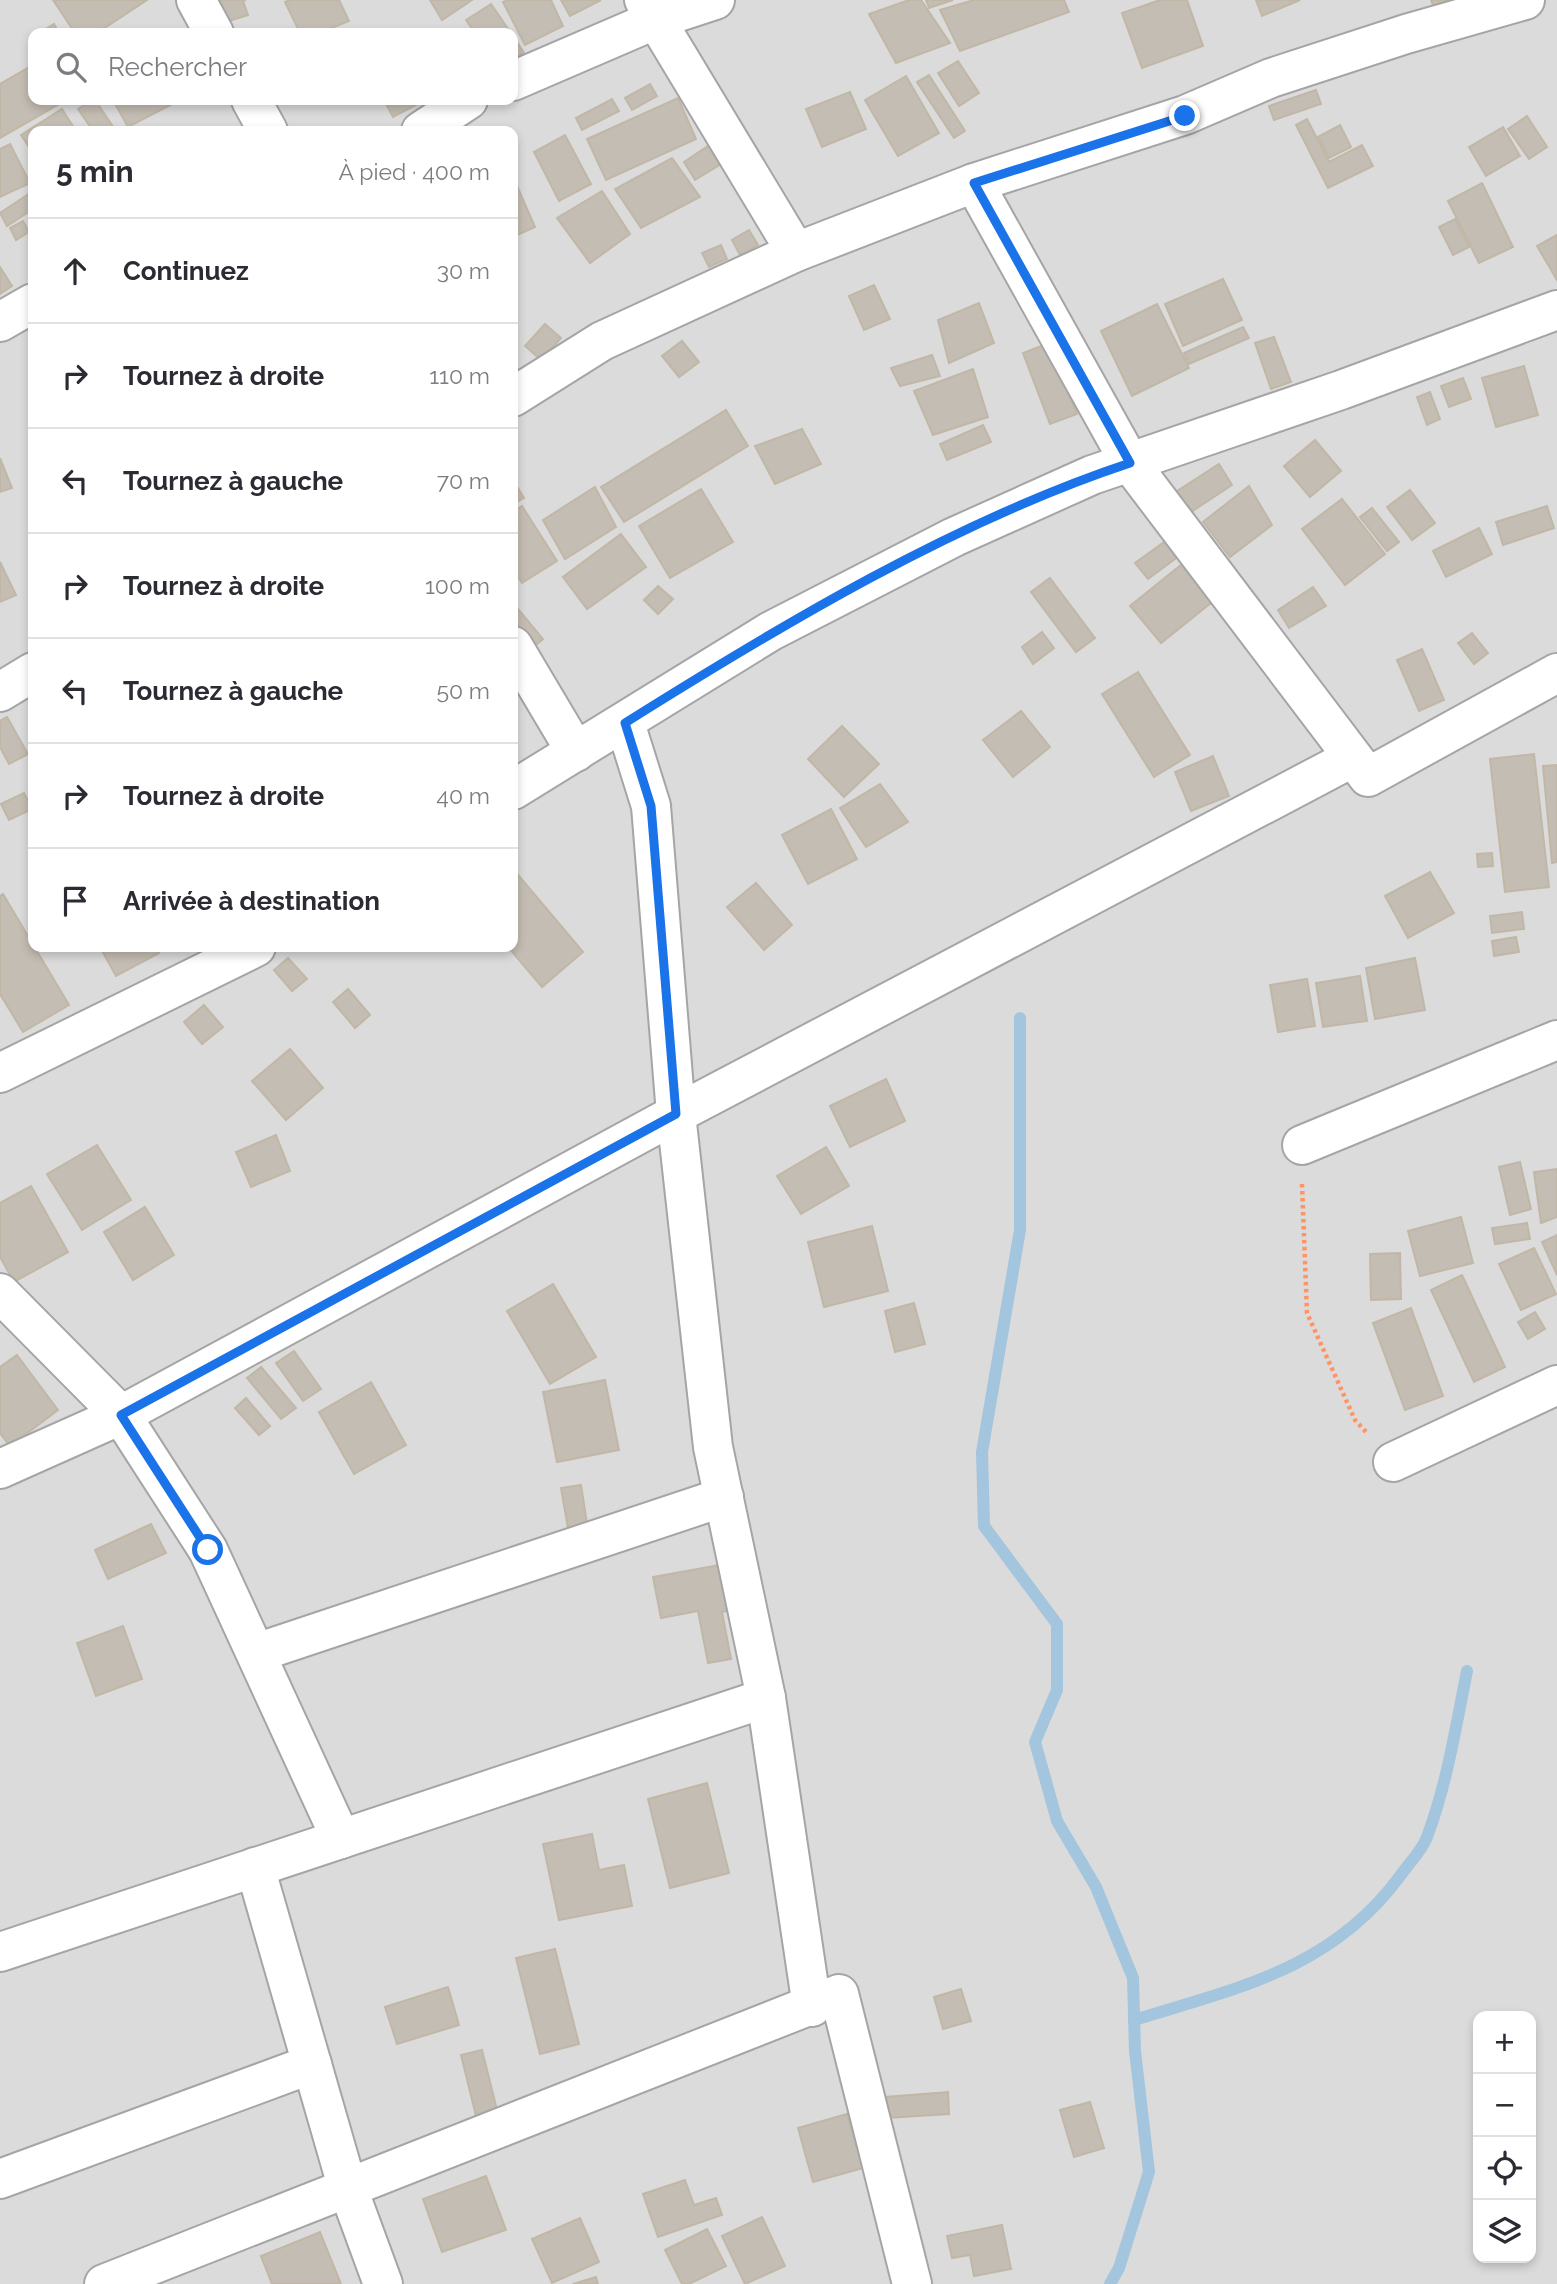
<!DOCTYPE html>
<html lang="fr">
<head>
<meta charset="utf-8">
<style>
	body { margin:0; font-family:Raleway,sans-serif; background:#f2f2f3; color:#2b2b33 }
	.controls { position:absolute; right:21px; bottom:21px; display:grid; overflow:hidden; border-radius:14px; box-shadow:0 4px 10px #0003 }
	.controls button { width:63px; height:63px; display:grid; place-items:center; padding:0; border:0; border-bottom:2px solid #e1e1e2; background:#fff; color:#2b2b33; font:35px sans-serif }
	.stop { position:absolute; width:21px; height:21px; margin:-16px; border:5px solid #1a73e8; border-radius:50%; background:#fff }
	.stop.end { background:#1a73e8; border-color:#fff; box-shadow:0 2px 7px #0008 }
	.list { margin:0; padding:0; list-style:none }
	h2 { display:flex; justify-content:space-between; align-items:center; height:91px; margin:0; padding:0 28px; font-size:30px }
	h2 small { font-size:23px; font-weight:400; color:#7c7c81 }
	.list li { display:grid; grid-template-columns:46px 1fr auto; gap:21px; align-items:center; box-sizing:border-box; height:105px; padding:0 28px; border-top:2px solid #e1e1e2 }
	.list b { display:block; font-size:26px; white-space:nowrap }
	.list em { font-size:23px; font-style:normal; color:#7c7c81 }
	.icon { flex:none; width:38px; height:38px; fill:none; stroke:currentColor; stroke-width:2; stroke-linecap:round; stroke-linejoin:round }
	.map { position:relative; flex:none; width:1557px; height:2284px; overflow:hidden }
	.search { position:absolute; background:#fff; box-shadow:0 4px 10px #0003; left:28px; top:28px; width:490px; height:77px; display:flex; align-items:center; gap:18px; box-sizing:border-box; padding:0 24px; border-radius:14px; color:#7c7c81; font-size:26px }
	.panel { position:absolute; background:#fff; box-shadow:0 4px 10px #0003; left:28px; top:126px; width:490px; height:826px; border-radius:14px }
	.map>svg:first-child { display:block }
</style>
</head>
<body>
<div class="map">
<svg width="1557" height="2284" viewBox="0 0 1557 2284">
	<rect width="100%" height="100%" fill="#efeee4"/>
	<!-- residential -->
	<path fill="#dcdbdb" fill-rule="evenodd" d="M0,0h1557v2284h-1557zM33,33h480v67h-480zM33,131h480v816h-480zM1478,2016h53v242h-53z"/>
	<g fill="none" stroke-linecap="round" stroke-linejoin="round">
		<!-- stream -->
		<g stroke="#a3c5de" stroke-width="12">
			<path d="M1020,1018v212l-38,222 2,74 73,98v66l-22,52 22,79 39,66 37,91 2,73 14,121 -30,96 -9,16"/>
			<path d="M1134,2020c103,-32 198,-51 266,-144 8,-12 22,-25 27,-39 20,-53 29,-111 40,-166"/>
		</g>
	</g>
	<!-- building -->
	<g fill="#c4bdb3" stroke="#c1b7a6" stroke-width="2">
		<path d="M53,0h94l-50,33h-22z"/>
		<path d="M215,0h31l-3,1 5,14 -26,8z"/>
		<path d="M290,0h49l10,21 -30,12h-19l-15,-31z"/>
		<path d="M430,0h42l-30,20z"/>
		<path d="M507,0h44l12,26 -38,19 -22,-43z"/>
		<path d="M561,0h40l-31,16z"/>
		<path d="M909,0h12l29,43 -54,20 -27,-49z"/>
		<path d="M926,0h27l-24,8z"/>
		<path d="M974,0h90l5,12 -109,39 -20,-41z"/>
		<path d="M1160,0h27l16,46 -61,22 -20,-55z"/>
		<path d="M1256,0h44l-38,16z"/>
		<path d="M1431,0h21l3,9 -18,7z"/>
		<path d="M491,4l20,29h-36l-9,-13z"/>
		<path d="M54,24l5,9h-17l-1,-1z"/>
		<path d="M513,36l11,17 -11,8z"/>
		<path d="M958,61l21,32 -20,13 -21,-33z"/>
		<path d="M33,65v35h33l-66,38v-54z"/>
		<path d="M929,75l36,56 -11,7 -37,-56z"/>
		<path d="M906,76l33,57 -41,23 -33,-56z"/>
		<path d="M650,84l7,12 -25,14 -7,-12z"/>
		<path d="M1316,90l5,14 -47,16 -5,-14z"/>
		<path d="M850,92l16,37 -44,18 -16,-38z"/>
		<path d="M678,98l18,41 -90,41 -19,-41z"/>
		<path d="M612,99l7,12 -37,19 -6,-12z"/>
		<path d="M92,100h3l21,31h-23l-15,-22z"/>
		<path d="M113,100h67l-52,27z"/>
		<path d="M384,100h31l3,4 -25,13z"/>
		<path d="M62,109l14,22h-43v22l-12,-18z"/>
		<path d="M1527,116l20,31 -18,12 -21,-30z"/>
		<path d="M1307,119l22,43 33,-17 11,21 -45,22 -32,-63z"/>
		<path d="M1340,125l11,22 -22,11 -11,-21z"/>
		<path d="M1503,127l17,29 -34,20 -17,-29z"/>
		<path d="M565,135l26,49 -32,17 -25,-49z"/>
		<path d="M10,144l20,39 -30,14v-48z"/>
		<path d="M711,144l12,19 -28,17 -11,-18z"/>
		<path d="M672,158l28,39 -59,31 -26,-39z"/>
		<path d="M1482,183l31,64 -34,16 -31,-62z"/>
		<path d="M517,186l18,41 -22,10v-49z"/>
		<path d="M33,191v18l-26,17 -7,-13z"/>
		<path d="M602,191l28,43 -40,29 -33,-45z"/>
		<path d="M1455,219l14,28 -16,8 -14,-28z"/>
		<path d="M23,221l6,11 -13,8 -6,-12z"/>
		<path d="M749,230l9,15 -18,10 -8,-15z"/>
		<path d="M1557,235v45l-20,-34z"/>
		<path d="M721,245l6,14 -18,8 -7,-14z"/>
		<path d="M0,267l12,19 -12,8z"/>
		<path d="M1223,279l19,41 -59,26 -18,-42z"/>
		<path d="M874,285l16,34 -26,11 -15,-34z"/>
		<path d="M979,303l15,40 -45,20 -11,-43z"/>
		<path d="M1157,304l32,64 -57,28 -31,-65z"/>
		<path d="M545,324l16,14 -20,22 -16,-14z"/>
		<path d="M1243,327l6,11 -60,26 -5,-11z"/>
		<path d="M1274,337l17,45 -20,7 -16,-46z"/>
		<path d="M682,341l17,21 -20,15 -17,-21z"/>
		<path d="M1049,343l28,71 -27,10 -27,-71z"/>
		<path d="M932,355l8,21 -40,10 -9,-18z"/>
		<path d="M1524,366l14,49 -42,12 -14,-49z"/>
		<path d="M973,369l15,48 -55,18 -19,-44z"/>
		<path d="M1463,378l8,21 -22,8 -8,-21z"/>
		<path d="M1430,392l10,27 -13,6 -10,-28z"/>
		<path d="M726,410l22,36 -124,76 -23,-35z"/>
		<path d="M983,425l8,17 -44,18 -7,-16z"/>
		<path d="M802,429l19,35 -46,20 -20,-38z"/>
		<path d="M1315,440l26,31 -31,26 -26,-31z"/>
		<path d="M0,458l12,30 -12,4z"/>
		<path d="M1219,464l13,21 -44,29 -14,-21z"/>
		<path d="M513,480l11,18 -11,6z"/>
		<path d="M1249,486l23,39 -42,32 -27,-35z"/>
		<path d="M595,487l21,40 -51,32 -22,-39z"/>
		<path d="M701,489l32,53 -63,36 -31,-52z"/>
		<path d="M1410,490l25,33 -23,17 -25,-33z"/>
		<path d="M1342,499l43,55 -40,31 -43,-56z"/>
		<path d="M522,506l35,55 -35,22 -9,-14v-57z"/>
		<path d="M1547,506l7,22 -51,17 -7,-23z"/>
		<path d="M1372,508l27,34 -12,9 -27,-34z"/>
		<path d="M1479,528l13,26 -46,23 -13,-26z"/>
		<path d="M621,534l25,33 -59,42 -24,-32z"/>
		<path d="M1167,540l12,16 -31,23 -13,-16z"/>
		<path d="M1186,561l31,37 -56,45 -31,-37z"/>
		<path d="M0,562l16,33 -16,7z"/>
		<path d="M1050,578l45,60 -19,14 -45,-60z"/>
		<path d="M658,586l15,13 -15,15 -14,-14z"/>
		<path d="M1313,587l13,19 -37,22 -11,-18z"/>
		<path d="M513,603l30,36 -16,13 -14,-17z"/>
		<path d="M1042,632l12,16 -21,16 -11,-17z"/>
		<path d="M1472,633l16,20 -14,11 -16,-21z"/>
		<path d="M1422,649l22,51 -25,11 -22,-51z"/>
		<path d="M1138,672l52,83 -36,22 -52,-83z"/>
		<path d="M1021,711l29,36 -37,30 -30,-37z"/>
		<path d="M7,717l21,37 -19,10 -9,-17v-26z"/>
		<path d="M842,726l37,38 -35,33 -36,-38z"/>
		<path d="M1534,754l15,133 -44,5 -15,-133z"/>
		<path d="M1213,756l16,40 -38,15 -16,-39z"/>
		<path d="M1557,765v97l-5,1 -9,-97z"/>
		<path d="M880,784l28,38 -42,25 -26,-39z"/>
		<path d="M24,793l8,16 -23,11 -8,-16z"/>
		<path d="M831,809l26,50 -49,25 -26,-49z"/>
		<path d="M1492,853l1,13 -15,1 -1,-13z"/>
		<path d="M513,869l70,83 -41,35 -34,-40h5z"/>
		<path d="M1430,872l24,41 -46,25 -23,-42z"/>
		<path d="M756,883l36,42 -28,25 -37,-43z"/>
		<path d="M3,894l66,111 -46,27 -23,-38v-98z"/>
		<path d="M1522,912l2,17 -32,4 -2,-17z"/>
		<path d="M1516,937l3,15 -25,4 -2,-15z"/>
		<path d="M100,947h56l3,6 -43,23z"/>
		<path d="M288,958l19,21 -15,12 -18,-21z"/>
		<path d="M1415,958l10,52 -50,9 -9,-51z"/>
		<path d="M1360,976l7,45 -44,6 -7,-44z"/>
		<path d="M1307,979l8,47 -37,6 -8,-47z"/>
		<path d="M348,989l22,26 -15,13 -22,-26z"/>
		<path d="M204,1005l19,22 -21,17 -18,-22z"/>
		<path d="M290,1049l33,39 -37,32 -34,-39z"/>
		<path d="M886,1079l19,42 -55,26 -20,-41z"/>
		<path d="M276,1135l14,36 -39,16 -15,-35z"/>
		<path d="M97,1145l34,55 -49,30 -35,-56z"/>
		<path d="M826,1147l23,39 -48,28 -24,-38z"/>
		<path d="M1520,1162l11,47 -21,6 -11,-48z"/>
		<path d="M1557,1169v48l-16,6 -7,-51z"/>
		<path d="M31,1186l37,66 -54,30 -14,-25v-54z"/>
		<path d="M145,1207l29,48 -41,25 -29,-48z"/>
		<path d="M1461,1217l12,46 -53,13 -12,-45z"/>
		<path d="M1527,1223l3,16 -35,5 -3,-16z"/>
		<path d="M872,1226l16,65 -64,16 -16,-65z"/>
		<path d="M1557,1235v40l-15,-33z"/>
		<path d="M1534,1248l22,46 -35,16 -22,-46z"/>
		<path d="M1400,1253l1,46 -30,1 -1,-46z"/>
		<path d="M1462,1275l43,92 -31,15 -43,-92z"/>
		<path d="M553,1284l43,73 -46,27 -43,-73z"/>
		<path d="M914,1303l11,41 -30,8 -10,-41z"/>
		<path d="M1411,1308l32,88 -38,14 -32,-87z"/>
		<path d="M1535,1312l10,17 -17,10 -10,-17z"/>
		<path d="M294,1351l27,38 -18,12 -27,-38z"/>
		<path d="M17,1355l41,55 -48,36 -10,-13v-66z"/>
		<path d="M261,1367l35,41 -15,11 -34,-41z"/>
		<path d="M605,1380l14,70 -62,12 -14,-70z"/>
		<path d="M371,1382l35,63 -52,29 -35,-62z"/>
		<path d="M246,1398l24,28 -11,9 -24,-27z"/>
		<path d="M581,1485l7,45 -19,4 -8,-46z"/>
		<path d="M151,1524l15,29 -58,26 -13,-29z"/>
		<path d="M731,1563l9,45 -18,4 9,47 -23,4 -10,-52 -37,7 -8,-41z"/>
		<path d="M123,1626l19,53 -46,17 -19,-53z"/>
		<path d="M707,1783l22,90 -59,15 -22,-89z"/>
		<path d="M592,1834l7,36 25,-5 8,41 -73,14 -16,-76z"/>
		<path d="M555,1949l24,95 -39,10 -24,-96z"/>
		<path d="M448,1987l11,38 -62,19 -12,-37z"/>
		<path d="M961,1989l10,32 -28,8 -9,-32z"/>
		<path d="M482,2050l16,64 -21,6 -16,-65z"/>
		<path d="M948,2092l1,22 -62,4 -2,-21z"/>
		<path d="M1090,2102l14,46 -30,9 -14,-47z"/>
		<path d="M847,2114l16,54 -50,14 -15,-54z"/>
		<path d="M486,2176l20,54 -64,22 -19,-53z"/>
		<path d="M685,2180l9,25 22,-7 6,17 -64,22 -15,-43z"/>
		<path d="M762,2217l23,49 -40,18 -23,-48z"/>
		<path d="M580,2218l19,44 -47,21 -20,-44z"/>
		<path d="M1002,2225l9,44 -37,7 -4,-21 -18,3 -5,-22z"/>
		<path d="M707,2229l19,37 -37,18h-7l-17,-34z"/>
		<path d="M320,2232l21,52h-69l-11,-28z"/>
		<path d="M596,2277l2,7h-25z"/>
	</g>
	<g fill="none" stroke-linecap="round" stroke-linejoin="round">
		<defs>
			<g id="minor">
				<path d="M196,0l18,33"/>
				<path d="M644,0l152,252"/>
				<path d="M513,81l144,-62 58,-19"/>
				<path d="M251,100l17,31"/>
				<path d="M421,131l47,-31"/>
				<path d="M974,183l156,280 238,314 189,-104"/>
				<path d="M0,322l33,-19"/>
				<path d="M513,397l89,-56 194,-89 178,-69 211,-68 86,-37 135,-44 119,-34"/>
				<path d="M513,646l63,106"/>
				<path d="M0,692l33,-20"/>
				<path d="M625,723l26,83 25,308 37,333 53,251 46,309"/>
				<path d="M513,790l258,-159 183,-94 138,-62 249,-85 216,-80"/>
				<path d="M0,1073l256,-126"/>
				<path d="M1302,1145l255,-105"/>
				<path d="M0,1293l121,122 87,135 133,289"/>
				<path d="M1393,1462l164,-77"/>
				<path d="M0,1469l121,-54 555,-301 676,-356"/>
				<path d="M256,1653l468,-156"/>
				<path d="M255,1867l92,319 36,98"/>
				<path d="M0,1952l766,-254"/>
				<path d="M0,2179l312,-115"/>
				<path d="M104,2284l735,-290 73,290"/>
			</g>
		</defs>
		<!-- minor casing -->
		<use href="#minor" stroke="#a5a5a5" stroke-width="42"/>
		<!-- path -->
		<path stroke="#fd9466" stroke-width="4.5" stroke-dasharray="3.5 3.5" stroke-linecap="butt" d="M1302,1184l5,129 48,107 12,13"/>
		<!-- minor -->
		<use href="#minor" stroke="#fff" stroke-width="38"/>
	</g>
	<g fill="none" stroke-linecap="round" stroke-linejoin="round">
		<!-- route -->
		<path stroke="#1a73e8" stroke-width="9" d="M208,1550l-87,-135 555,-301 -25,-308 -26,-83c156,-98 330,-202 505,-260l-156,-280 211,-67"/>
	</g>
</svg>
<div class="controls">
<button>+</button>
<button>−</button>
<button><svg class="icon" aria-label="locate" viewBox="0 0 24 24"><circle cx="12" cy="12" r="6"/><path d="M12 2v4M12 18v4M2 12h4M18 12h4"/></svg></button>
<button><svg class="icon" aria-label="layers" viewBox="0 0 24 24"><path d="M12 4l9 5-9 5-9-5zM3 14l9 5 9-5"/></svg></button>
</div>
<div class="stop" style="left:208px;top:1550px"></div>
<div class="stop end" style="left:1185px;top:116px"></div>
<div class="search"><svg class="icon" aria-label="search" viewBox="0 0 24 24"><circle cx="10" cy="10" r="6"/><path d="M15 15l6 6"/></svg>Rechercher</div>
<section class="panel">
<h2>5 min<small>À pied · 400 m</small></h2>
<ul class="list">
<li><svg class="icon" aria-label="ahead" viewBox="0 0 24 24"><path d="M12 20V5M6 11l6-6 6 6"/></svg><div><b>Continuez</b></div><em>30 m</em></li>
<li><svg class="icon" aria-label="right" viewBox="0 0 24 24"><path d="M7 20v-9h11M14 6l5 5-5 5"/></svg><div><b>Tournez à droite</b></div><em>110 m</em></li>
<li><svg class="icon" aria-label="left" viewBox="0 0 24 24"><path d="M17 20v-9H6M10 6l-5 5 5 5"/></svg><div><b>Tournez à gauche</b></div><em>70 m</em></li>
<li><svg class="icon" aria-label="right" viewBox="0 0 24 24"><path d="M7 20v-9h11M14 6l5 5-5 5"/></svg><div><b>Tournez à droite</b></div><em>100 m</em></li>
<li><svg class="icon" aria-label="left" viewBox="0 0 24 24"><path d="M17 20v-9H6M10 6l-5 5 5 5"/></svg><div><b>Tournez à gauche</b></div><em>50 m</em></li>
<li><svg class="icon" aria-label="right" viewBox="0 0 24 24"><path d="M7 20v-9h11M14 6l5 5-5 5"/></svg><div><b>Tournez à droite</b></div><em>40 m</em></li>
<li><svg class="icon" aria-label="arrive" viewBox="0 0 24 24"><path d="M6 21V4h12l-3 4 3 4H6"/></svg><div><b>Arrivée à destination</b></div></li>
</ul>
</section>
</div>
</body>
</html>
